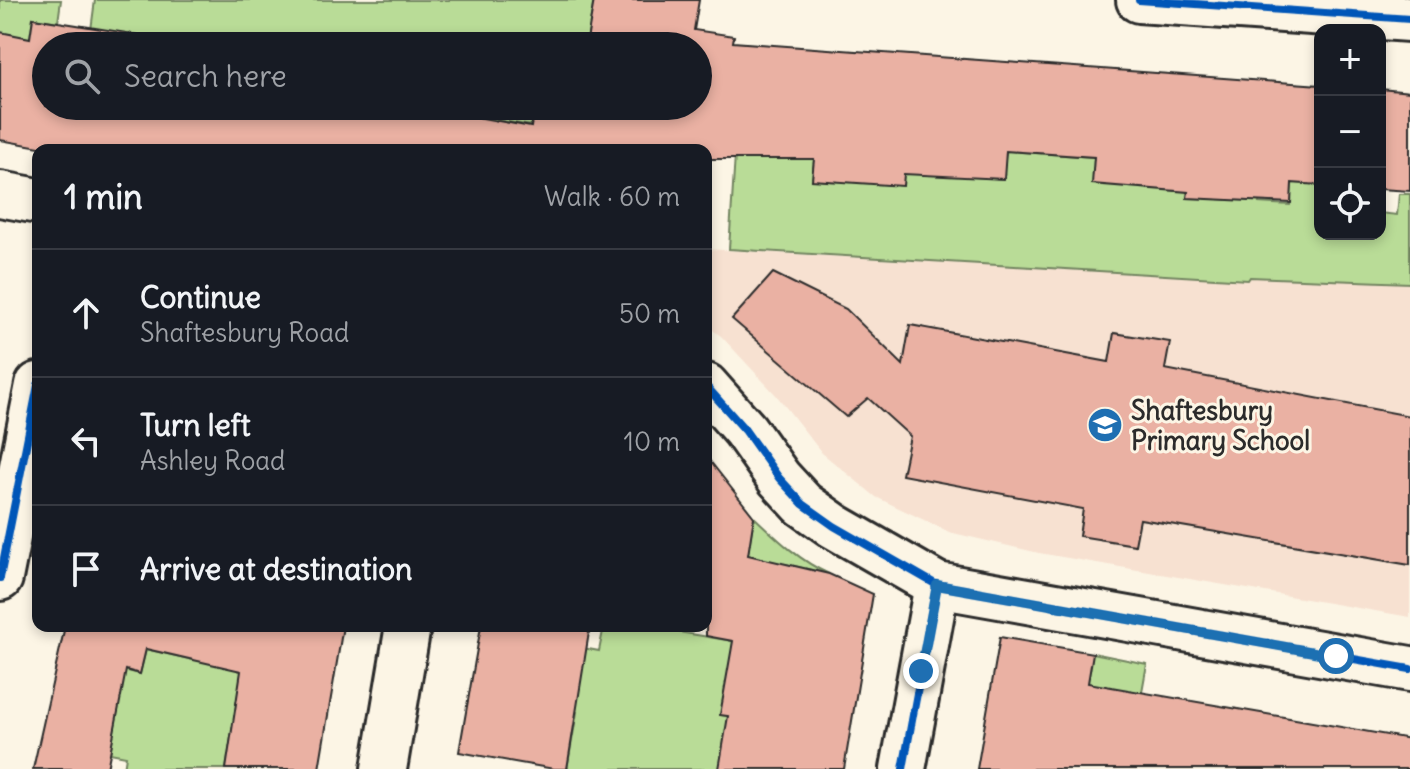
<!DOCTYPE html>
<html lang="en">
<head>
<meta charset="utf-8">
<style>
	body { margin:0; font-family:Delius,sans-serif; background:#242831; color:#f1f3f6 }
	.controls { position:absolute; right:24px; top:24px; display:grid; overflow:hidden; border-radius:16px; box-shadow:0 4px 12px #0003 }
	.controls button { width:72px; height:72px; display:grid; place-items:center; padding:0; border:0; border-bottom:2px solid #363941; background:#171b24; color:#f1f3f6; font:40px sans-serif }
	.stop { position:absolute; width:24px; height:24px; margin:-18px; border:6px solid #1f6fb2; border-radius:50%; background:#fff }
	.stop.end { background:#1f6fb2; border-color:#fff; box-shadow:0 2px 8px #0008 }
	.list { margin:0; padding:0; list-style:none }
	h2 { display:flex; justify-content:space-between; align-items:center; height:104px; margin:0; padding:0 32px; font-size:34px }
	h2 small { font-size:26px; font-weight:400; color:#9ea1a6 }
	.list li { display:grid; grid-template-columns:52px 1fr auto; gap:24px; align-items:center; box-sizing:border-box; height:128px; padding:0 32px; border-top:2px solid #363941 }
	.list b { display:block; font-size:30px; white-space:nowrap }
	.list p { margin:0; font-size:26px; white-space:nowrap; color:#9ea1a6 }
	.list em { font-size:26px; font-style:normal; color:#9ea1a6 }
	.icon { flex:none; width:44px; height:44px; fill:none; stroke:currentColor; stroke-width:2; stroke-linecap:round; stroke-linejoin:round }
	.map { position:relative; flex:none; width:1410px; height:769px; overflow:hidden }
	.search { position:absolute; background:#171b24; box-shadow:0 4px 12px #0003; left:32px; top:32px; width:680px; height:88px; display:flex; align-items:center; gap:20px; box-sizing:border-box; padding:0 28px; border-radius:44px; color:#9ea1a6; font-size:30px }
	.panel { position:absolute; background:#171b24; box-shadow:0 4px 12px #0003; left:32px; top:144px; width:680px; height:488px; border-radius:16px }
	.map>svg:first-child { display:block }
</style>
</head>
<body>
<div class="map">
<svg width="1410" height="769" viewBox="0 0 1410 769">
	<rect width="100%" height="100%" fill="#fcf5e5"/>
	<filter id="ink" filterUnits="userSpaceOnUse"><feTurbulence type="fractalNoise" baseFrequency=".0125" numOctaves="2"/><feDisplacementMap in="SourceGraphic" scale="16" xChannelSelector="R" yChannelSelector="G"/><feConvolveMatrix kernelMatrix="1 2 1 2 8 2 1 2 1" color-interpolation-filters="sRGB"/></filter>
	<g filter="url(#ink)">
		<!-- built -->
		<path fill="#f7e1d1" d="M706,249l542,31 1,-3 161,6v334l-371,-64 -90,-21 -73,-35 -54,-44 -45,-57 -56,-60 -15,-11z"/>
		<!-- green -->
		<g fill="#b9dc97" stroke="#728461" stroke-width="2">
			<path d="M0,0h61l-3,22 -25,-4 -8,53 -25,-39z"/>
			<path d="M95,0h499l-8,46h-159l-75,-15 -3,15h-187l1,-7 -37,-6 -29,13 -8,-1z"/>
			<path d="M417,106h117l-3,20z"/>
			<path d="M737,124l8,31 69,4 -2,20 92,-7 99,7 3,-28 88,6 -1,26 97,-16 -3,30 74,-27 -2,33 31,2 2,-22 28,2v49h60v-21l17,2 2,-21h11v89l-160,-6 -2,3 -519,-31z"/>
			<path d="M754,517c22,21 47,45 75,57l-44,-10 -65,151 19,3 -20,51h-152l10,-57 -15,-3 10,-63 27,5 5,-25h63l-1,4 67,11z"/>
			<path d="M249,626l-23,143h-102l2,-13 -16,-3 8,-44 -19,-45 41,10 6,-25 43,10z"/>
			<path d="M1093,653l54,11 -15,83 -70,-66z"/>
		</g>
		<!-- building -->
		<g fill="#eab1a3" stroke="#2b2b2b" stroke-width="2">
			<path d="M594,0h105l-5,30 40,6 -1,6 587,43v100l-28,-2 -1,20 -104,-5 1,-6 -96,-8 2,-27 -88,-6 -2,28 -100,-5 -1,12 -91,-6 2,-21h-108v-9h-650l-56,-10v-108l30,6 3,-20 131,21 -2,7h-116v60h371l114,21 3,-21 41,5 1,-5h122v-60h-112z"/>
			<path d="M352,31l76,13 -1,2h-78z"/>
			<path d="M1380,89l30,3v99l-30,-2z"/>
			<path d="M773,273l73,36 57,56 7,-40 199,37 5,-29 56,9 -5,27 245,47v149l-270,-46 -5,26 -56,-9 4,-27 -181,-34 8,-39 -42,-38 -22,19 -114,-98z"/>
			<path d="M706,456l48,61 -6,38 81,19 44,20 -29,175h-125l9,-53 -8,-1 13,-74 -27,-5z"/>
			<path d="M65,626h278l-24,143h-93l15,-98 -95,-22 -6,25 -14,-4 -19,99h-74z"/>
			<path d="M481,626h109l-23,143h-13l-95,-17z"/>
			<path d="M1000,637l93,16 -5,30 322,56v30h-433z"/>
		</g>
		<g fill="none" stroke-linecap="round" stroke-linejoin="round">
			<defs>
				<g id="street">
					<path d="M1139,0l271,19"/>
					<path d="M0,194l38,7"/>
					<path d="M706,386l39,44 34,48 24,26 31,22 103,59 473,84"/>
					<path d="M0,578l38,-193"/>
					<path d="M384,769l24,-143"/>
					<path d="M903,769l34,-184"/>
				</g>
			</defs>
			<!-- street casing -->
			<use href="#street" stroke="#2b2b2b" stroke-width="50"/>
			<!-- street -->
			<use href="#street" stroke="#fcf5e5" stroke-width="44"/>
			<defs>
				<g id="cycleway">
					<path d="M1139,0l271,19"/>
					<path d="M706,386l39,44 34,48 24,26 31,22 103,59 473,84"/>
					<path d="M0,578l38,-193"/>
					<path d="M903,769l34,-184"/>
				</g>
			</defs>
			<!-- cycleway casing -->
			<use href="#cycleway" stroke="#fcf5e5" stroke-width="13"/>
			<!-- cycleway -->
			<use href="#cycleway" stroke="#0057b8" stroke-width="8"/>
		</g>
	</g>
	<g fill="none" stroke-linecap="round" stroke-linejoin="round" filter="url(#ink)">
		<!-- route -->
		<path stroke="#1f6fb2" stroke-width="10" d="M921,671l16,-86 399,71"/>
	</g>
	<!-- icons -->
	<defs>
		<symbol id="school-disc" viewBox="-11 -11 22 22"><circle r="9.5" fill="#1f6fb2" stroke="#fcf5e5"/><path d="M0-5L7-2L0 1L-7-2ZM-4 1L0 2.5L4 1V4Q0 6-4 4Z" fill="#fff"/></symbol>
	</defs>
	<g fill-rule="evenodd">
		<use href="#school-disc" x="1085" y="405" width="40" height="40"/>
	</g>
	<g text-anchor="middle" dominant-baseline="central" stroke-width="6" stroke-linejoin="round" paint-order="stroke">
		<!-- poi labels -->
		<g font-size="26" font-weight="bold" fill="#2b2b2b" stroke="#fcf5e5" text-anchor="start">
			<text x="1131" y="410">Shaftesbury<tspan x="1131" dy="30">Primary School</tspan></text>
		</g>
	</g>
</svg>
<div class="controls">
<button>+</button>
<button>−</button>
<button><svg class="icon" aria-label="locate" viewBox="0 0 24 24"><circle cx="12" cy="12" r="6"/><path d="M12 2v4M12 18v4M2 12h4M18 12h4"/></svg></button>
</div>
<div class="stop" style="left:1336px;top:656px"></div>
<div class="stop end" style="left:921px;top:671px"></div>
<div class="search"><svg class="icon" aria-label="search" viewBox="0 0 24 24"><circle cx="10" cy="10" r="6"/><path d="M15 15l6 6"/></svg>Search here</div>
<section class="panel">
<h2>1 min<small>Walk · 60 m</small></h2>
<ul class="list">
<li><svg class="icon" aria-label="ahead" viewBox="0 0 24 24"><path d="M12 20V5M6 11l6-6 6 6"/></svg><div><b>Continue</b><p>Shaftesbury Road</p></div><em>50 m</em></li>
<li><svg class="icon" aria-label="left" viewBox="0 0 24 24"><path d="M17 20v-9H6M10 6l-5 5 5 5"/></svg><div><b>Turn left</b><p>Ashley Road</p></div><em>10 m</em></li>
<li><svg class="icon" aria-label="arrive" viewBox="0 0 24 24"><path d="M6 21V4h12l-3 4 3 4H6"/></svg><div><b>Arrive at destination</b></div></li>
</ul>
</section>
</div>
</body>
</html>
